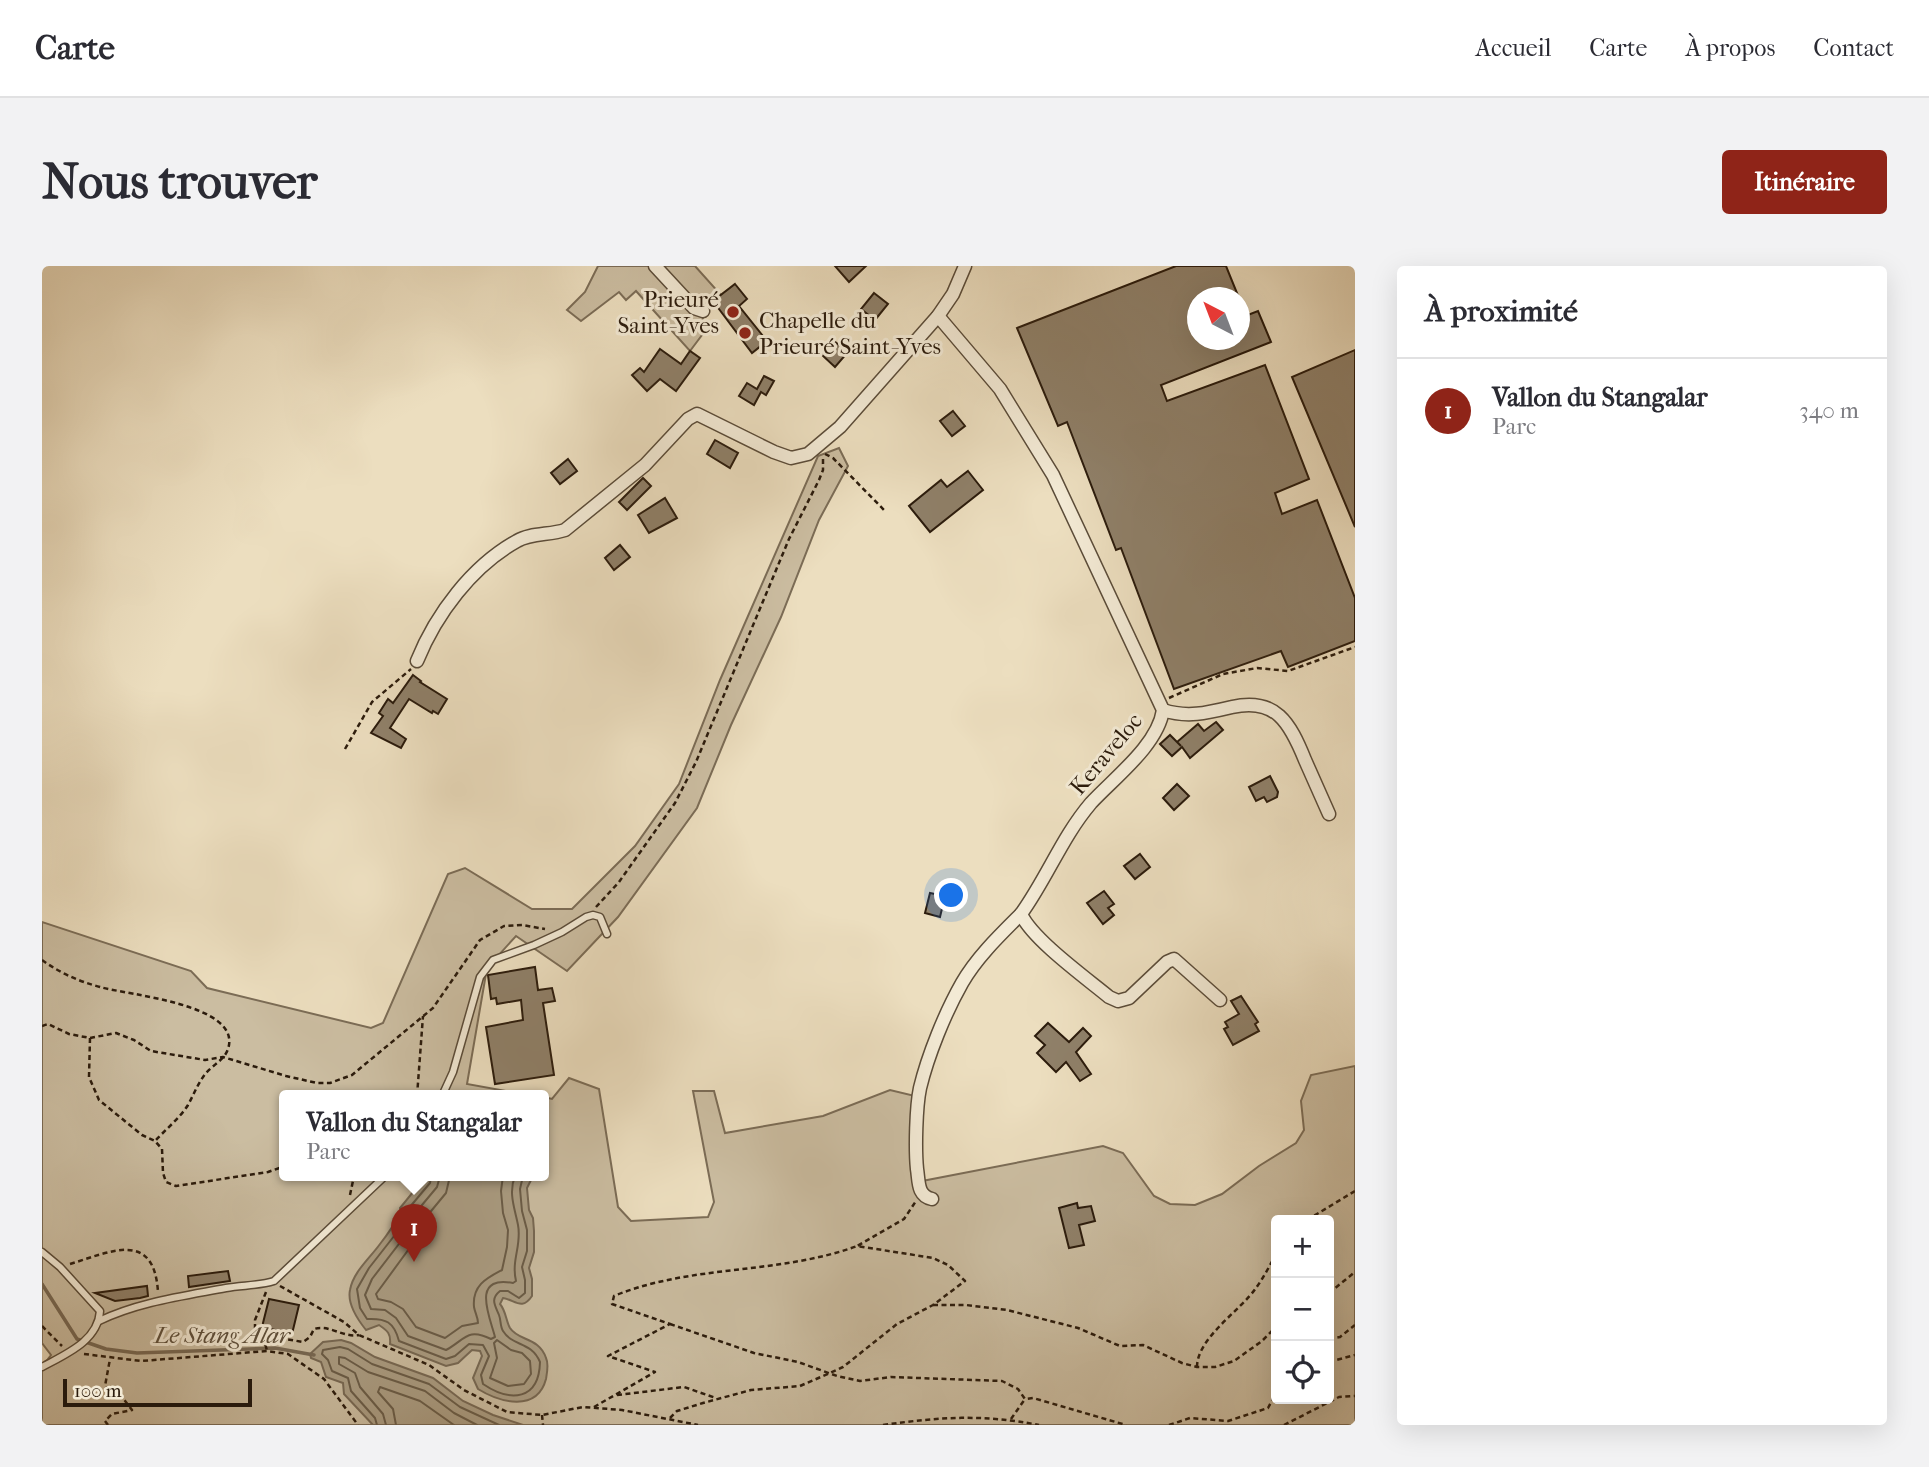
<!DOCTYPE html>
<html lang="fr">
<head>
<meta charset="utf-8">
<style>
	body { margin:0; font-family:"IM FELL French Canon",serif; background:#f2f2f3; color:#2b2b33 }
	.controls { position:absolute; right:21px; bottom:21px; display:grid; overflow:hidden; border-radius:7px; box-shadow:0 7px 28px #0002 }
	.controls button { width:63px; height:63px; display:grid; place-items:center; padding:0; border:0; border-bottom:2px solid #e1e1e2; background:#fff; color:#2b2b33; font:35px sans-serif }
	.compass { position:absolute; left:1145px; top:21px; width:63px; height:63px; border-radius:50%; background:#fff; box-shadow:0 7px 28px #0002; rotate:318deg }
	.scale { position:absolute; left:21px; bottom:18px; width:189px; box-sizing:border-box; padding-left:7px; border:4px solid #2b1b0c; border-top:0; font-size:19px; line-height:24px; white-space:nowrap; color:#2b1b0c; -webkit-text-stroke:5px #f3ead5; paint-order:stroke }
	.you { position:absolute; left:910px; top:630px; width:24px; height:24px; margin:-18px; border:5px solid #fff; border-radius:50%; background:#1a73e8; box-shadow:0 0 0 10px #1a73e833 }
	.badge { display:grid; place-items:center; width:46px; height:46px; border-radius:50%; background:#8f2418; color:#fff; font-size:23px; font-weight:700 }
	.pin { position:absolute; translate:-50% -58px; filter:drop-shadow(0 2px 4px #0008) }
	.pin::after { content:''; position:absolute; top:37px; width:24px; height:21px; background:inherit; clip-path:polygon(0 0,100% 0,50% 100%) }
	.popup { position:absolute; left:237px; top:824px; width:270px; height:91px; box-sizing:border-box; display:grid; place-content:center; border-radius:7px; background:#fff; filter:drop-shadow(0 2px 5px #0005); font-size:23px; white-space:nowrap; color:#7c7c81 }
	.popup b { font-size:26px; color:#2b2b33 }
	.popup::after { content:''; position:absolute; left:50%; top:100%; margin-left:-14px; border:14px solid transparent; border-top-color:#fff }
	.list { margin:0; padding:0; list-style:none }
	h2 { display:flex; justify-content:space-between; align-items:center; height:91px; margin:0; padding:0 28px; font-size:30px }
	h2 small { font-size:23px; font-weight:400; color:#7c7c81 }
	.list li { display:grid; grid-template-columns:46px 1fr auto; gap:21px; align-items:center; box-sizing:border-box; height:105px; padding:0 28px; border-top:2px solid #e1e1e2 }
	.list b { display:block; font-size:26px; white-space:nowrap }
	.list p { margin:0; font-size:23px; white-space:nowrap; color:#7c7c81 }
	.list em { font-size:23px; font-style:normal; color:#7c7c81 }
	.icon { flex:none; width:38px; height:38px; fill:none; stroke:currentColor; stroke-width:2; stroke-linecap:round; stroke-linejoin:round }
	.map { position:relative; flex:none; width:1313px; height:1159px; overflow:hidden; border-radius:7px }
	header { display:flex; align-items:center; gap:42px; box-sizing:border-box; height:98px; padding:0 35px; background:#fff; border-bottom:2px solid #e1e1e2 }
	header strong { font-size:33px }
	nav { display:flex; gap:38px; margin-inline-start:auto; font-size:24px }
	.intro { display:flex; align-items:center; justify-content:space-between; box-sizing:border-box; height:168px; padding:0 42px }
	h1 { margin:0; font-size:49px }
	.button { padding:18px 32px; border-radius:7px; background:#8f2418; color:#fff; font-size:24px; font-weight:700 }
	main { display:flex; gap:42px; padding:0 42px }
	aside { flex:1; background:#fff; border-radius:7px; box-shadow:0 7px 28px #0002 }
	.map>svg:first-child { display:block }
</style>
</head>
<body>
<header>
<strong>Carte</strong>
<nav><a>Accueil</a><a>Carte</a><a>À propos</a><a>Contact</a></nav>
</header>
<div class="intro"><h1>Nous trouver</h1><a class="button">Itinéraire</a></div>
<main>
<div class="map">
<svg width="1313" height="1159" viewBox="0 0 1313 1159">
	<rect width="100%" height="100%" fill="#ecdebf"/>
	<filter id="stains"><feTurbulence type="fractalNoise" baseFrequency=".00286" numOctaves="4"/><feColorMatrix values="0 0 0 0 .2 0 0 0 0 .09 0 0 0 0 .02 0 0 0 .5 -.17"/></filter>
	<radialGradient id="worn" r=".72"><stop offset=".6" stop-color="#630" stop-opacity="0"/><stop offset="1" stop-color="#630" stop-opacity=".3"/></radialGradient>
	<!-- green -->
	<g fill="#cbbda1" stroke="#7b6c56" stroke-width="2" fill-rule="evenodd">
		<path d="M556,0h53l51,48 3,17 -15,20 -54,-60 -10,9 -7,-8 -38,29 -14,-11 18,-18z"/>
		<path d="M618,0h35l26,29 -18,14z"/>
		<path d="M797,182l9,18 -29,54 -38,97 -50,108 -34,83 -79,109 -51,54 -51,-35 -29,32 -20,116 67,12h-249v80h259v-79l8,2 17,-21 30,11 19,118 13,14 77,-4 6,-15 -21,-111h21l11,42 98,-17 67,-26 25,6 7,85 181,-35 20,7 31,43 16,8 25,1 27,-11 37,-28 37,-23 8,-13 -3,-29 10,-26 44,-9v359h-1313v-58l9,-12 -9,-12v-421l149,49 16,17 164,40 12,-5 65,-149 17,-6 67,41h40l63,-63 44,-62 41,-104 98,-224zM1234,954h53v179h-53z"/>
	</g>
	<!-- water -->
	<g fill="#aa9c82" stroke="#776853" stroke-width="2">
		<path d="M384,910h102l3,4 -4,8 2,22 4,8 1,13v21l-5,16 3,11v17c-10,15 -17,4 -29,2l-3,6c6,7 6,17 10,24 8,13 29,9 36,30 3,6 1,15 0,21 -9,34 -47,23 -68,10l-5,-11 9,-22 -2,-5 -8,-1 -14,13 -12,3 -56,-22c1,-10 -2,-13 -11,-19l-13,5c-8,-10 -19,-26 -16,-40 3,-18 20,-32 30,-46 8,-10 15,-21 21,-32l-1,-4z"/>
		<path d="M299,1074l10,3 24,14 58,21 30,23 30,14 30,10h-150l-29,-31 -1,-11 -17,-6 -5,-15 -10,-4 -1,-4 13,-12z"/>
	</g>
	<g fill="none" stroke-linecap="round" stroke-linejoin="round">
		<!-- shore -->
		<g stroke="#6a5c47" stroke-width="2">
			<path d="M389,910l-1,7 -21,25 -11,23 -29,37 -12,21 3,19 7,11c19,-1 27,3 32,22l47,18 9,-3 14,-12 14,1 6,11 -8,19 2,9c28,19 56,16 57,-22 -9,-21 -27,-15 -37,-31 -3,-5 -2,-11 -4,-16 -4,-10 -9,-16 1,-24h8l11,7 6,-5v-13l-3,-13 5,-16v-21l-5,-19 -2,-22 3,-13"/>
			<path d="M398,910l-3,11 -20,24 -12,25 -33,43 -7,16 6,14 14,1 11,8 12,18 38,14c19,-10 21,-23 45,-11l4,-2c-5,-20 -25,-62 18,-54l3,-2c-5,-21 6,-36 2,-56 -3,-16 -10,-32 -3,-49"/>
			<path d="M408,910l-4,17 -19,23 -13,26 -38,52 2,5 13,3 12,7 13,18 29,11 17,-12 16,-3c0,-6 -3,-10 -4,-16 -2,-22 13,-29 28,-37l5,-23 1,-17 -5,-17 -2,-22 2,-15"/>
			<path d="M455,1074l14,10 11,3 8,8 1,13 -7,10 -16,2 -18,-8 7,-20 -3,-15z"/>
			<path d="M335,1159l-2,-7 -24,-27 -3,-13 -16,-7 -4,-11 -6,-6 1,-4 17,-3 8,2 24,15 57,20 31,23 39,18"/>
			<path d="M344,1159l-3,-11 -23,-27 -5,-14 -16,-9v-7l6,1 23,14 57,19 29,22 23,12"/>
			<path d="M354,1159l-3,-16 -15,-17 2,-5 40,14 34,24"/>
		</g>
		<!-- stream -->
		<path stroke="#776853" stroke-width="3.5" d="M0,1018l35,55 29,10 31,4 138,-5 39,7"/>
	</g>
	<!-- building -->
	<g fill="#8f8069" stroke="#2b1b0c" stroke-width="2">
		<path d="M793,0h31l-17,16z"/>
		<path d="M1134,0h50l13,32h-41v42h42v-22l18,-7 13,31 -110,43 6,16 98,-36 44,114 -34,14 7,21 35,-14 38,98v43l-67,26 -7,-16 -107,38 -53,-141 -5,2 -49,-128 -9,4 -41,-98z"/>
		<path d="M693,18l12,15 -8,7 28,35 -15,12 -39,-52z"/>
		<path d="M832,27l14,11 -13,16 -14,-11z"/>
		<path d="M792,75l14,11 -13,15 -13,-12z"/>
		<path d="M618,83l21,15 9,-13 10,7 -24,33 -16,-12 -13,12 -15,-16 8,-7 4,4z"/>
		<path d="M1313,84v177l-63,-150z"/>
		<path d="M722,110l10,5 -8,14 -5,-3 -7,13 -15,-9 8,-13 10,6z"/>
		<path d="M911,145l12,15 -13,10 -12,-15z"/>
		<path d="M673,174l23,13 -8,15 -23,-14z"/>
		<path d="M526,193l9,12 -17,13 -9,-11z"/>
		<path d="M926,205l15,19 -53,42 -21,-26 32,-26 6,7z"/>
		<path d="M601,212l8,8 -24,24 -8,-8z"/>
		<path d="M623,232l12,20 -28,15 -11,-18z"/>
		<path d="M578,279l10,12 -16,13 -9,-12z"/>
		<path d="M371,409l8,6 -1,1 27,17 -9,15 -5,-3 -1,2 -23,-14 -19,29 16,11 -5,9 -30,-15 12,-17 -4,-3 9,-14 5,4z"/>
		<path d="M1174,456l7,8 -33,28 -8,-11 -10,9 -12,-12 10,-9 11,11 -4,-4 21,-18 6,7z"/>
		<path d="M1228,510l8,16 -1,5 -10,5 -3,-5 -8,4 -7,-14z"/>
		<path d="M1135,518l12,12 -15,14 -11,-12z"/>
		<path d="M1098,588l10,13 -15,12 -11,-13z"/>
		<path d="M1062,625l10,13 -6,4 6,7 -11,9 -16,-21z"/>
		<path d="M888,627l15,3 -5,21 -15,-4z"/>
		<path d="M493,701l3,23 14,-2 3,13 -12,2 11,72 -59,9 -9,-57 37,-7 -2,-20 -24,4 -1,-6 -5,1 -3,-24z"/>
		<path d="M1199,730l17,26 -3,2 4,7 -26,14 -9,-16 4,-2 -3,-5 14,-8 -8,-13z"/>
		<path d="M1006,757l21,19 14,-14 8,8 -15,16 15,22 -11,7 -14,-19 -10,10 -19,-19 8,-8 -10,-9z"/>
		<path d="M1035,937l1,5 13,-2 4,15 -16,4 5,20 -15,3 -10,-40z"/>
		<path d="M186,1005l2,10 -41,6 -1,-11z"/>
		<path d="M105,1020l1,10 -8,2 -25,3 -20,-8z"/>
		<path d="M227,1033l30,6 -7,29 -30,-7z"/>
	</g>
	<g fill="none" stroke-linecap="round" stroke-linejoin="round">
		<defs>
			<g id="lane">
				<path d="M400,830l11,-24 27,-95 13,-17 41,-15 28,-13 24,-15 7,-2 7,2 7,17"/>
				<path d="M0,986l18,15 40,44c-2,30 -34,43 -58,56"/>
				<path d="M57,1055c39,-19 85,-25 127,-33 16,-3 32,-2 48,-7l111,-105"/>
			</g>
			<g id="street">
				<path d="M613,0l39,42 9,3"/>
				<path d="M896,50l62,73 53,86 110,235c-5,35 -49,68 -72,93 -29,34 -44,75 -70,111 11,25 65,64 88,83l9,4 11,-3 38,-36 7,-3 46,41"/>
				<path d="M375,395c19,-47 55,-95 100,-120 13,-8 33,-6 48,-11l80,-65 43,-46 9,-5 77,38 17,6 17,-4 32,-27 98,-111 15,-22 12,-28"/>
				<path d="M1121,444c24,8 44,3 69,-3 44,-10 58,16 73,53 8,18 16,36 24,54"/>
				<path d="M890,933c-15,-3 -13,-18 -15,-30 -2,-20 -1,-62 3,-81 8,-33 25,-75 42,-105 15,-26 38,-48 59,-69"/>
			</g>
		</defs>
		<!-- lane casing -->
		<use href="#lane" stroke="#5b4c39" stroke-width="9"/>
		<!-- street casing -->
		<use href="#street" stroke="#5b4c39" stroke-width="15"/>
		<!-- path -->
		<g stroke="#2b1b0c" stroke-width="2.5" stroke-dasharray="5 3.5" stroke-linecap="butt">
			<path d="M783,188l8,4 53,54"/>
			<path d="M1127,432l54,-24 34,-6 31,3 67,-24"/>
			<path d="M303,483l27,-47 39,-33"/>
			<path d="M554,641l23,-25 56,-79 21,-41 93,-223 30,-59 4,-10v-12"/>
			<path d="M0,694c18,13 36,21 58,27 27,8 143,17 128,62 -3,10 -15,16 -22,24 -8,10 -12,21 -18,32 -8,13 -23,25 -33,36"/>
			<path d="M0,760l6,-2 21,10 21,4 26,-5 18,7 17,11 54,9 18,-3 63,19 31,7h13l22,-8 81,-67 47,-68 24,-14 18,-1 23,4"/>
			<path d="M48,772l-1,39 10,23 43,35 13,6 7,8 1,24 3,9 10,4 92,-14 17,-6"/>
			<path d="M375,830l6,-80"/>
			<path d="M308,929l4,-19"/>
			<path d="M1265,954l48,-29"/>
			<path d="M28,998c40,-12 84,-35 88,28"/>
			<path d="M238,1020l64,36 15,13 70,30 35,25 43,22 35,3 41,-8 39,3 76,15"/>
			<path d="M224,1026l-11,28v10l8,5 4,16"/>
			<path d="M1287,1027l26,-21"/>
			<path d="M891,1039h33l41,5 71,18 42,18 23,-1 39,18 15,4h18l19,-6 28,-20 14,-14"/>
			<path d="M628,1058l84,29 44,9 39,14 23,5 31,-4 111,4 16,8 7,10 8,-1 93,27"/>
			<path d="M0,1060l20,20"/>
			<path d="M221,1069l40,7 7,-5 4,-8c15,-5 29,9 45,6"/>
			<path d="M1287,1073l11,-2 15,-12"/>
			<path d="M42,1088l57,7 126,-10 21,3 36,25 34,46"/>
			<path d="M1287,1096l26,-7"/>
			<path d="M1155,1101c0,-29 43,-56 59,-79 8,-11 14,-23 20,-34"/>
			<path d="M575,1129l67,-8 32,11"/>
			<path d="M552,1141l61,-35 -47,-16 62,-32 -58,-20 2,-8c78,-32 164,-21 243,-50"/>
			<path d="M500,1149l1,10"/>
			<path d="M628,1152l7,-7 26,-8 48,-13 49,-4 30,-13 13,-6 54,-43 36,-19 32,-24 -17,-16 -15,-7 -76,-12 47,-27 12,-18"/>
			<path d="M969,1153l14,-20"/>
			<path d="M66,1159l-3,-4 7,-7 20,-4 -10,-13 -10,-1 -7,-10 5,-27"/>
			<path d="M841,1159c57,-8 99,-11 156,0"/>
			<path d="M1127,1159l21,-7 38,3 40,-13 8,-15"/>
			<path d="M1242,1159l55,-28 16,-1"/>
		</g>
		<!-- lane -->
		<use href="#lane" stroke="#f3ead5" stroke-width="6"/>
		<!-- street -->
		<use href="#street" stroke="#f3ead5" stroke-width="12"/>
	</g>
	<!-- markers -->
	<g fill="#8f2418" stroke="#f3ead5" stroke-width="2.5">
		<circle cx="691" cy="46" r="7"/>
		<circle cx="703" cy="67" r="7"/>
	</g>
	<g text-anchor="middle" dominant-baseline="central" stroke-width="6" stroke-linejoin="round" paint-order="stroke">
		<!-- poi labels -->
		<g font-size="23" fill="#2b1b0c" stroke="#f3ead5" text-anchor="end">
			<text x="677" y="33">Prieuré<tspan x="677" dy="26">Saint-Yves</tspan></text>
			<text x="717" y="54" text-anchor="start">Chapelle du<tspan x="717" dy="26">Prieuré Saint-Yves</tspan></text>
		</g>
		<!-- street labels -->
		<g font-size="23" fill="#2b1b0c" stroke="#f3ead5">
			<text transform="translate(1064 488) rotate(-50)">Keraveloc</text>
		</g>
		<!-- water labels -->
		<g font-size="24" font-style="italic" fill="#5e4f3b" stroke="#f3ead5">
			<text x="180" y="1069">Le Stang Alar</text>
		</g>
	</g>
	<rect width="100%" height="100%" filter="url(#stains)"/>
	<rect width="100%" height="100%" fill="url(#worn)"/>
</svg>
<div class="controls">
<button>+</button>
<button>−</button>
<button><svg class="icon" aria-label="locate" viewBox="0 0 24 24"><circle cx="12" cy="12" r="6"/><path d="M12 2v4M12 18v4M2 12h4M18 12h4"/></svg></button>
</div>
<svg class="compass" viewBox="-18 -18 36 36"><path d="M0-13l5 13h-10z" fill="#e53935"/><path d="M0 13l5-13h-10z" fill="#7c7c81"/></svg>
<div class="scale">100 m</div>
<div class="you"></div>
<div class="pin badge" style="left:372px;top:996px">1</div>
<div class="popup"><b>Vallon du Stangalar</b>Parc</div>
</div>
<aside>
<h2>À proximité<small></small></h2>
<ul class="list">
<li><span class="badge">1</span><div><b>Vallon du Stangalar</b><p>Parc</p></div><em>340 m</em></li>
</ul>
</aside>
</main>
</body>
</html>
